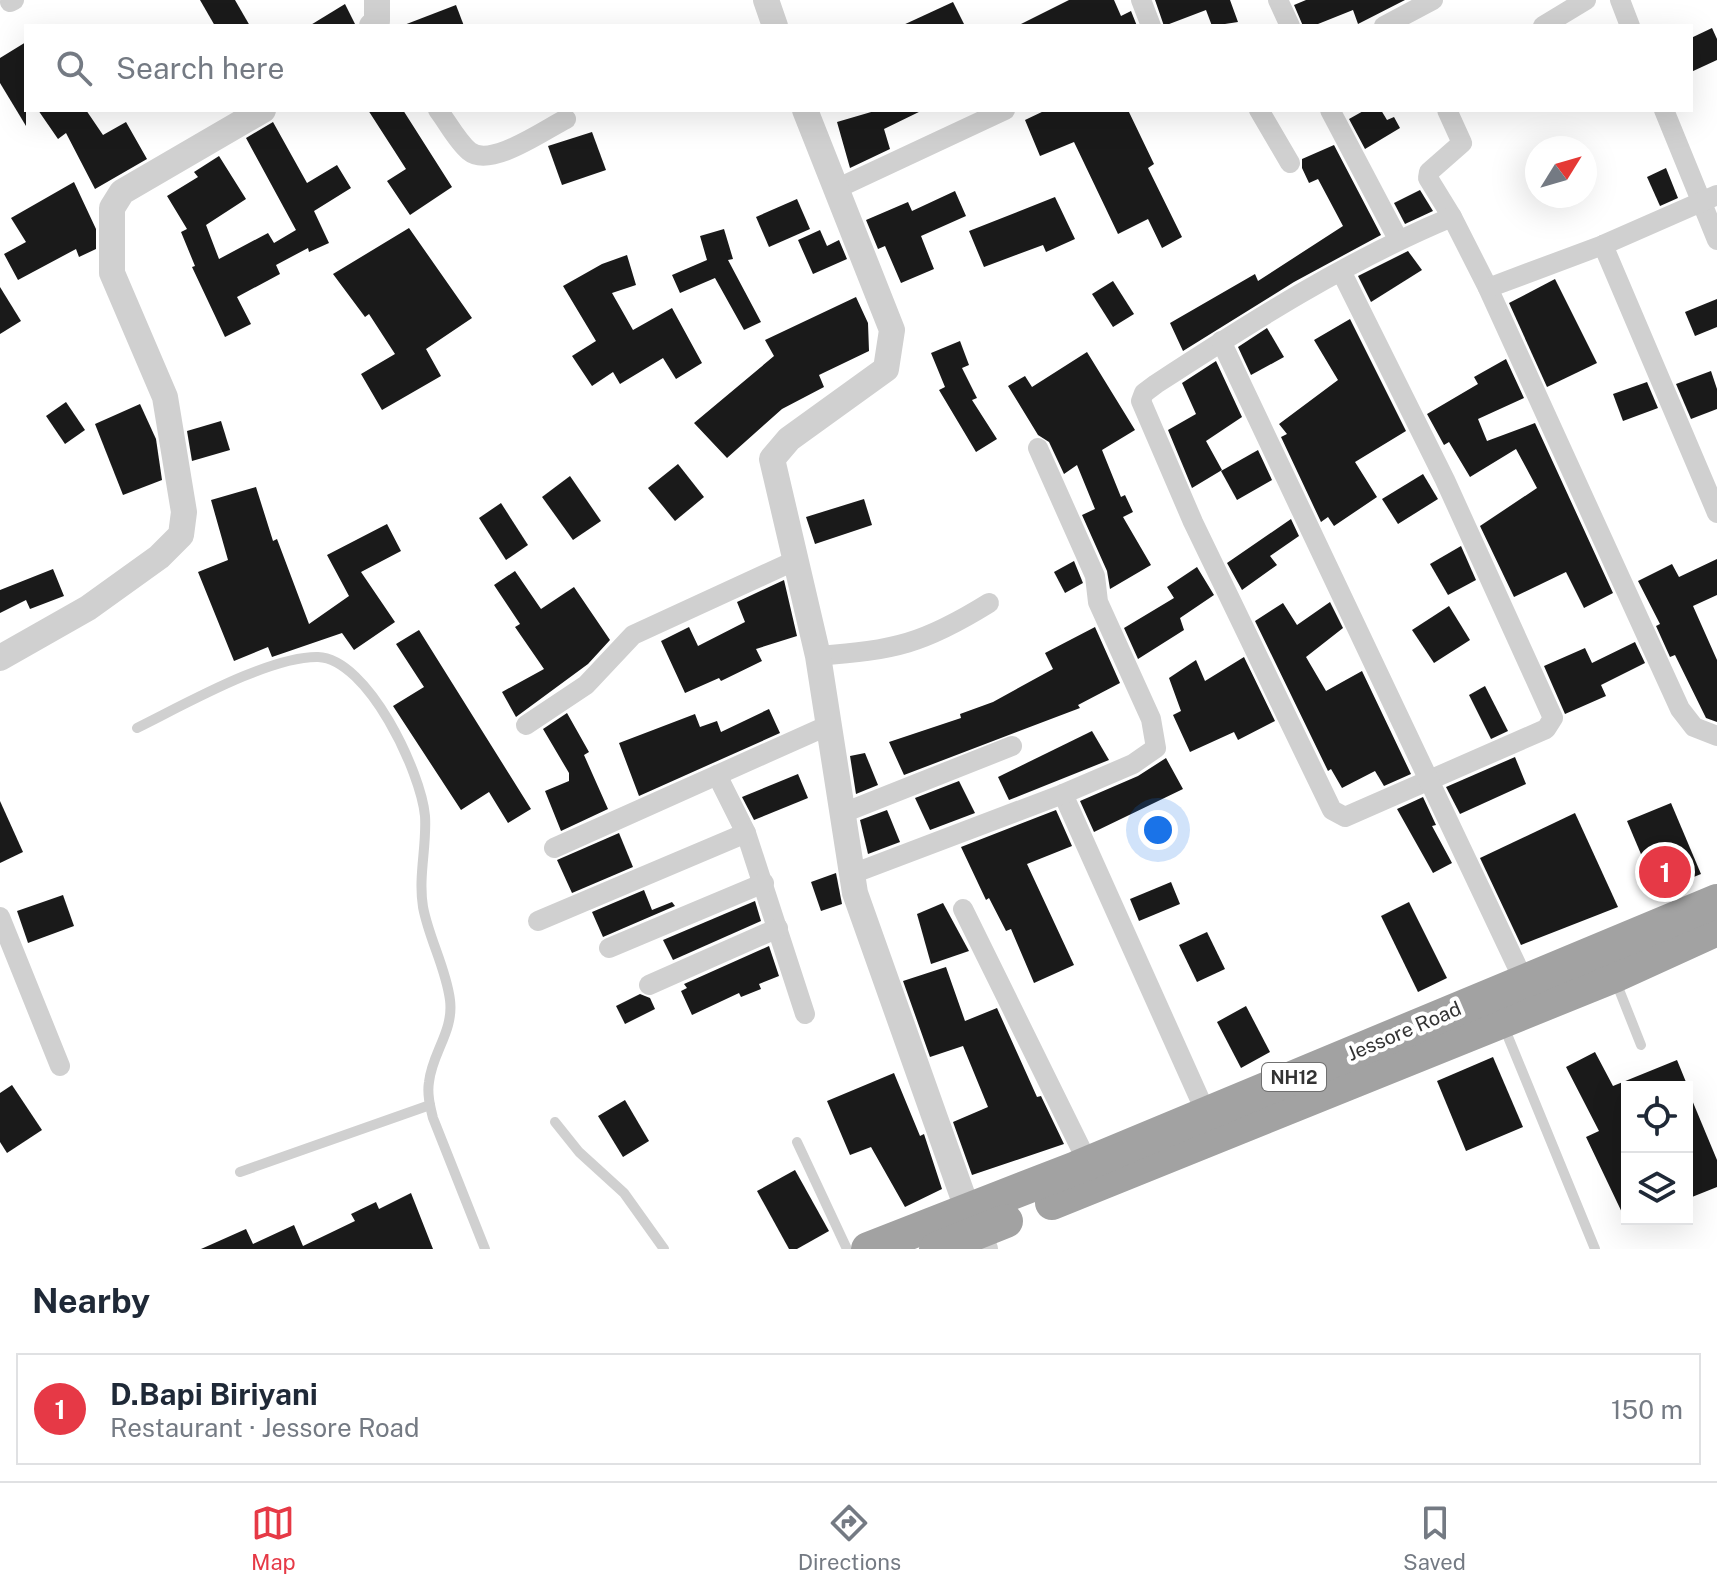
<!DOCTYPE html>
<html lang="en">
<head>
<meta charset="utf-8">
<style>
	body { margin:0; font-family:"Public Sans",sans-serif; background:#f6f6f7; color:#1f2937 }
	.controls { position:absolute; right:24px; bottom:24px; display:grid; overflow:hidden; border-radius:0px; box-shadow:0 8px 32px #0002 }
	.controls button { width:72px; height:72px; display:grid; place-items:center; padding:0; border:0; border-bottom:2px solid #e0e1e3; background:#fff; color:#1f2937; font:40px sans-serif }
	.compass { position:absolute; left:1525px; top:136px; width:72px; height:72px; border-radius:50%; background:#fff; box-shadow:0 8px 32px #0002; rotate:53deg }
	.you { position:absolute; left:1158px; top:830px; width:28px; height:28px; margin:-20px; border:6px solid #fff; border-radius:50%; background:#1a73e8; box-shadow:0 0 0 12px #1a73e833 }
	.badge { display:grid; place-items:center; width:52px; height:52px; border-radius:50%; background:#e63946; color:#fff; font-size:26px; font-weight:700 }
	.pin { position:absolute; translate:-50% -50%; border:4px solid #fff; box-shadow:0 2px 8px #0006 }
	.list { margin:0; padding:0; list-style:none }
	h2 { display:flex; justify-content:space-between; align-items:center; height:104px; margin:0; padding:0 32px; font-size:34px }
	h2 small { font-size:26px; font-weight:400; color:#747a83 }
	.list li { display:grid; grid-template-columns:52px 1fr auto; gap:24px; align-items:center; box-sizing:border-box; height:112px; margin:0 16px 16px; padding:0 16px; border:2px solid #e0e1e3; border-radius:0px }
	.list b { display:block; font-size:30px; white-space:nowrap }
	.list p { margin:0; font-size:26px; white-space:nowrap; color:#747a83 }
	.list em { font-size:26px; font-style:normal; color:#747a83 }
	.icon { flex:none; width:44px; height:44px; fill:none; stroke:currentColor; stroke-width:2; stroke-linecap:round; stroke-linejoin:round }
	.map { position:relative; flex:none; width:1717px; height:1249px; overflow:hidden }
	.search { position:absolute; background:#fff; box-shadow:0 8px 32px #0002; left:24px; right:24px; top:24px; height:88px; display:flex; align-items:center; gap:20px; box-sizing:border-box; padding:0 28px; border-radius:0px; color:#747a83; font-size:30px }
	.sheet { height:232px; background:#fff }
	nav { display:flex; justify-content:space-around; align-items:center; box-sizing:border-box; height:112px; border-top:2px solid #e0e1e3; background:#fff; font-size:22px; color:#747a83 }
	nav a { display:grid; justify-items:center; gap:4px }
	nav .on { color:#e63946 }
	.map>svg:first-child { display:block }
</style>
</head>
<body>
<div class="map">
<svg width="1717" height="1249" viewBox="0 0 1717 1249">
	<rect width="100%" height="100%" fill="#fff"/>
	<!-- building -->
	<g fill="#1a1a1a">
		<path d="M200,0h35l15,26h-35z"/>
		<path d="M1069,0h45l7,16 10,-5 6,15h-120z"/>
		<path d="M1155,0h75l8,22 -26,4 -6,-16 -42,16z"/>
		<path d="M1306,0h99l-47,24 -5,-14 -40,16h-10l-9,-21z"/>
		<path d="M953,2l12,24h-64z"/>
		<path d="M345,4l11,22h-47z"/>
		<path d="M456,5l8,21h-59l-1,-1z"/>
		<path d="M1712,28l5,11v21l-26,12v-34z"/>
		<path d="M26,42v84l-26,-43v-25z"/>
		<path d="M38,110h48l17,25 23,-13 21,37 -52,30 -29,-56 -8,6z"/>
		<path d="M368,110h35l49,77 -42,28 -23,-34 19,-12z"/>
		<path d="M878,110h45l-39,19 6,20 -40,19 -13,-46z"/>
		<path d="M1046,110h82l26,54 -6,4 34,69 -20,11 -14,-29 -30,15 -44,-92 -34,14 -15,-36z"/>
		<path d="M1365,110h16l6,10 7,-3 6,11 -35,21 -16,-30z"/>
		<path d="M273,122l34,61 30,-18 14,23 -37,23 15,32 -20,9 -1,-4 -32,17 4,9 -43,23 14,27 -26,13 -33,-70 3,-1 -14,-34 6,-3 -20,-33 31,-19 -4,-5 25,-16 27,43 -40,26 13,34 49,-26 6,10 22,-13 -50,-92z"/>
		<path d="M592,132l14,38 -44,15 -14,-39z"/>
		<path d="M1334,145l47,90 -87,47 -111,69 -13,-28 85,-49 3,7 85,-55 -25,-47 -9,4 -7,-15v-9z"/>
		<path d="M1666,168l12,30 -18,8 -13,-29z"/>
		<path d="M74,182l22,47v20l-17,8 -3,-8 -58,31 -14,-26 22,-12 -15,-24z"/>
		<path d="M1420,190l13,21 -28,13 -11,-21z"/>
		<path d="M955,191l11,25 -45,20 13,33 -33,14 -16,-37 -7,3 -12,-29 42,-18 4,9z"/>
		<path d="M1055,197l20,42 -29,13 -3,-7 -59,22 -15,-36z"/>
		<path d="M797,199l13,30 -41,18 -13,-30z"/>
		<path d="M409,228l63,90 -46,31 15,27 -59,34 -21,-36 34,-20 -26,-40 -4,3 -32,-43z"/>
		<path d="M724,229l9,30 -5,1 33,62 -17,8 -29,-52 -35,15 -8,-18 35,-15 -7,-24z"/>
		<path d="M820,230l7,16 12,-6 8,19 -34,15 -15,-34z"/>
		<path d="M1408,251l14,19 -51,32 -13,-26z"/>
		<path d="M627,255l9,30 -24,8 21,37 39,-22 30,55 -26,16 -13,-21 -43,26 -7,-12 -21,14 -20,-30 24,-15 -33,-55 39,-22z"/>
		<path d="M1555,279l42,84 -50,24 -38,-84z"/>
		<path d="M1113,281l21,33 -21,13 -21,-33z"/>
		<path d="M0,287l21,34 -21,13z"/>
		<path d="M856,297l12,26 1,28 -50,24 5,12 -42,22 -55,49 -33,-35 80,-67 -9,-16z"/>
		<path d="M1717,299v28l-22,9 -10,-24z"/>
		<path d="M1350,319l56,112 -51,31 22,35 -43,29 -6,-9 -7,5 -40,-85 6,-3 -8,-10 59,-44 -24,-40z"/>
		<path d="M1267,328l17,29 -33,18 -13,-28z"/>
		<path d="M960,341l9,24 -7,3 15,30 -5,2 25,39 -21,13 -37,-62 6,-3 -14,-34z"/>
		<path d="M1087,352l48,78 -33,20 19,47 4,-2 8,17 -10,5 28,48 -41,24 -3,-18 -25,-56 13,-6 -18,-44 -13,9 -15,-32 -11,-7 -30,-49 17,-10 7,11z"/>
		<path d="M1506,359l18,39 -46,21 9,22 48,-18 78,170 -29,15 -18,-36 -52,25 -34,-71 57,-38 -21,-39 -46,28 -21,-35 -5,3 -17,-31 51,-30 -4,-7z"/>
		<path d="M1216,361l26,56 -36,24 16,29 -30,18 -24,-58 28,-16 -14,-31z"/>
		<path d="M1711,371l6,18v20l-26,10 -15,-35z"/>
		<path d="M1647,382l11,26 -35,13 -10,-27z"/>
		<path d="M66,402l19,28 -20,14 -19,-28z"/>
		<path d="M140,404l16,35 6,41 -39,15 -28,-71z"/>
		<path d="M221,421l9,29 -38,11 -5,-30z"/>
		<path d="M1258,450l14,30 -35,20 -16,-29z"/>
		<path d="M678,464l26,33 -29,24 -27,-33z"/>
		<path d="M1423,474l15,25 -40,25 -16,-25z"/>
		<path d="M570,476l31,45 -28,19 -31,-43z"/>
		<path d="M256,487l17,54 4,-2 32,85 40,-28 -22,-41 60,-31 14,27 -40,21 34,50 -41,28 -12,-17 -70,24 -4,-10 -34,14 -36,-89 30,-12 -17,-60z"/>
		<path d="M864,499l8,26 -57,19 -9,-27z"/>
		<path d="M501,503l27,42 -22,15 -27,-42z"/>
		<path d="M1291,519l8,17 -29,20 7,9 -35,25 -15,-27z"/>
		<path d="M1461,546l15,34 -28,15 -18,-31z"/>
		<path d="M1717,559v36l-24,11 24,54v62l-11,-4 -31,-63 -5,2 -14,-31 4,-2 -22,-43 34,-17 7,13z"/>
		<path d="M1074,561l9,22 -18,10 -11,-21z"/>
		<path d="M1197,567l17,28 -34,23 4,12 -46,29 -14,-31 50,-30 -7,-11z"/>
		<path d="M53,569l11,27 -34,13 -4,-9 -26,13v-23z"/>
		<path d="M515,571l26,38 33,-22 36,53 -22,24 -72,53 -14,-25 42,-23 -29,-42 5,-3 -26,-39z"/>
		<path d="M784,580l13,56 -41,13 6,12 -41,20 -2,-3 -34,15 -24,-52 28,-14 9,19 47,-24 -8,-20z"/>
		<path d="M1330,602l13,26 -37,29 20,34 36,-20 49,103 -27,12 -9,-15 -33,17 -11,-19 -3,2 -73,-150 28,-18 14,22z"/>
		<path d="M1449,606l21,34 -36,23 -22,-33z"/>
		<path d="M1095,627l25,56 -42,22 2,3 -176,67 -15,-33 72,-24 -1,-4 33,-12 60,-33 -8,-16z"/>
		<path d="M419,630l112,179 -23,14 -19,-31 -28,18 -68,-104 31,-19 -28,-43z"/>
		<path d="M1635,642l10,21 -44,22 5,11 -41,18 -21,-48 41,-18 7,15z"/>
		<path d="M1244,657l31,64 -37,19 -4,-8 -44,20 -17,-37 8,-4 -12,-33 27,-18 9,21z"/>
		<path d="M1485,686l23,45 -17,8 -22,-44z"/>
		<path d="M769,709l11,24 -141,63 -20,-53 76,-29 5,13 17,-6 4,11z"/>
		<path d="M567,713l22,39 -5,3 24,54 -47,22 -16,-40 24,-10v-8l-26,-44z"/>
		<path d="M1092,731l17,29 -100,40 -11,-23z"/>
		<path d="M865,753l13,32 -22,9 -6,-38z"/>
		<path d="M1515,757l11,27 -66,30 -14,-27z"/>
		<path d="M1166,758l17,31 -89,43 -14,-31 58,-25z"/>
		<path d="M798,774l10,24 -54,22 -12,-23z"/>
		<path d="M959,781l16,32 -45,17 -15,-32z"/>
		<path d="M1423,797l13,28 -4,1 20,37 -19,10 -36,-64z"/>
		<path d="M0,801l23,51 -23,11z"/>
		<path d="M1671,803l30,71 -44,18 -30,-71z"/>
		<path d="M887,810l13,32 -32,12 -8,-34z"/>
		<path d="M1056,810l16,36 -45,18 47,101 -40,18 -23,-54 -5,2 -17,-33 -3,2 -25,-53z"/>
		<path d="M1575,813l43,94 -97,38 -41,-87z"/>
		<path d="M619,833l14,34 -61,26 -15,-33z"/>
		<path d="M836,873l6,31 -21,7 -10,-29z"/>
		<path d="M1171,882l9,22 -41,17 -9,-22z"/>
		<path d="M644,890l8,20 20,-8 3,4 -72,31 -11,-25z"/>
		<path d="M63,895l11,31 -46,17 -11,-32z"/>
		<path d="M755,901l6,20 -88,39 -10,-20z"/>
		<path d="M1409,902l38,76 -29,14 -37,-76z"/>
		<path d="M943,903l26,48 -38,13 -14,-50z"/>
		<path d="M1207,932l18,37 -28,13 -18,-37z"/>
		<path d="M769,946l10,30 -20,8 2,5 -20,8 -2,-4 -47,22 -11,-24 6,-3 -3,-4z"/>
		<path d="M946,967l19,54 32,-13 40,89 4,-1 23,48 -92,31 -19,-53 35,-15 -25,-61 -33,11 -27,-76z"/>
		<path d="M640,994l10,4 5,11 -30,15 -9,-18z"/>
		<path d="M1246,1006l24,46 -29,16 -24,-46z"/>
		<path d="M1595,1052l18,34 64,-26 11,27h-61v136l-41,-86 13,-6 -33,-64z"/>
		<path d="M1493,1057l30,70 -57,24 -29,-70z"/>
		<path d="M894,1073l26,63 4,-2 18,55 -37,18 -34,-60 -21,8 -23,-54z"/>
		<path d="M12,1085l30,45 -35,23 -7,-11v-49z"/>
		<path d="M1687,1088l30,72v27l-30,12z"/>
		<path d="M625,1100l24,41 -26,16 -25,-41z"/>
		<path d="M795,1170l34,61 -32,18h-8l-32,-58z"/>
		<path d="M411,1193l22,56h-232l45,-20 7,15 41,-19 9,21 52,-25 -4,-7 25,-12 3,7z"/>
	</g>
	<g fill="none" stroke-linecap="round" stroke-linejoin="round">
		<!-- service -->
		<g stroke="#d0d0d0" stroke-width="10">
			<path d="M137,728c45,-22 132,-72 181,-71 50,2 103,115 107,159 2,30 -7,60 -2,91 6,32 23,61 27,93 4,31 -18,53 -21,82 -2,12 1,24 4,36l52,131"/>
			<path d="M1616,982l25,63"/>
			<path d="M1504,1027l91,222"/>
			<path d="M555,1122l24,30 45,41 40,56"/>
			<path d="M797,1142l50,107"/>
			<path d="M240,1172l190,-67"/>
		</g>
		<!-- minor -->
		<g stroke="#d0d0d0" stroke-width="20">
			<path d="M1141,0l10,26"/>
			<path d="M1278,0l12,26"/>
			<path d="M1620,0l10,26"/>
			<path d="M10,2l4,-2"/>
			<path d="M1384,26l49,-26"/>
			<path d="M1543,26l43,-26"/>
			<path d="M438,110c10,13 19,31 31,41 21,18 75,-21 97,-32"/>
			<path d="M1259,110l31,53"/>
			<path d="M1330,110l68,129"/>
			<path d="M1447,110l15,33 -33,29 -1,6 24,39"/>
			<path d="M1664,110l53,130"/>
			<path d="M836,189l169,-79"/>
			<path d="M1603,245l114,268"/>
			<path d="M1341,271l104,209 108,238 -7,11 -201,88 -13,-7 -139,-288 -52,-121 3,-8 12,-9c95,-62 192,-124 296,-167l36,71 192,421 14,18 23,9"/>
			<path d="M1488,288l115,-43 114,-50"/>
			<path d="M1221,341l303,640"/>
			<path d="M818,656c77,-6 105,-12 171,-53"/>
			<path d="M526,725l60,-40 47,-50 161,-74"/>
			<path d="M717,775l29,58 59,181"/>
			<path d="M1063,794l143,319"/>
			<path d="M843,813l169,-67"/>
			<path d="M554,848l275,-123"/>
			<path d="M852,874l211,-80 70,-30 23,-16 -5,-29 -53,-117 -3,-26 -57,-128"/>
			<path d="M963,909l125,254"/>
			<path d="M0,917l60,149"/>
			<path d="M538,921l208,-88"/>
			<path d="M609,948l155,-65"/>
			<path d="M649,985l129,-57"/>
		</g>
		<!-- tertiary -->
		<g stroke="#d0d0d0" stroke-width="26">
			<path d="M766,0l9,26"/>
			<path d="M372,26l5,-5v-21"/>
			<path d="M805,110l87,220 -6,39 -97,70 -17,20 46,197 37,237 113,318 17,38"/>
			<path d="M0,658l88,-50 71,-51 22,-22 3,-23 -19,-115 -53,-124v-65l10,-16 141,-82"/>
		</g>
		<!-- trunk -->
		<g stroke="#a2a2a2" stroke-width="34">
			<path d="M1052,1203l562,-227 103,-47"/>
			<path d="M868,1249l208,-81 641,-267"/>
			<path d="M936,1249l70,-28"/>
		</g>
	</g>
	<g text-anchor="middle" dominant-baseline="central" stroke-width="8" stroke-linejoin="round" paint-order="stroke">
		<!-- shield labels -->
		<rect fill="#fff" stroke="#707070" stroke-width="2" x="1262" y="1063" width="64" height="28" rx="6"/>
		<g font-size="18" font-weight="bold" fill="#333">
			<text x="1294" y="1077">NH12</text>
		</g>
		<!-- street labels -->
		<g font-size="20" fill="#333" stroke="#fff">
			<text transform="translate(1404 1031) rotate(-23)">Jessore Road</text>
		</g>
	</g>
</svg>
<div class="controls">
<button><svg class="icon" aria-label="locate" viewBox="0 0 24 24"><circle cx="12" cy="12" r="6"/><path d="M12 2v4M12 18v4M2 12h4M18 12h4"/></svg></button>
<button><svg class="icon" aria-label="layers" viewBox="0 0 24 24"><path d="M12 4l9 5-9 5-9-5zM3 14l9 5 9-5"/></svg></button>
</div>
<svg class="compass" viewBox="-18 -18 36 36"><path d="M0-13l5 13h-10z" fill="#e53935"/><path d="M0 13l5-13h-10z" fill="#747a83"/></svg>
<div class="you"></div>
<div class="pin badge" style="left:1665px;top:872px">1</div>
<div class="search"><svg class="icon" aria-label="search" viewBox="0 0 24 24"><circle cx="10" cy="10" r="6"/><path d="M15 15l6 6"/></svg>Search here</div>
</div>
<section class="sheet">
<h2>Nearby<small></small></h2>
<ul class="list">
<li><span class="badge">1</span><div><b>D.Bapi Biriyani</b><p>Restaurant · Jessore Road</p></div><em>150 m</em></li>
</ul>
</section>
<nav>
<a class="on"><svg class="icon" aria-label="map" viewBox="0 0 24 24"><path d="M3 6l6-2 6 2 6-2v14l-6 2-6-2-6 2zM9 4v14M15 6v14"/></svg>Map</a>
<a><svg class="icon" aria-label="directions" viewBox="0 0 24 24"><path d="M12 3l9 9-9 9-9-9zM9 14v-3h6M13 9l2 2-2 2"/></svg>Directions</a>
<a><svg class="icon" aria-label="saved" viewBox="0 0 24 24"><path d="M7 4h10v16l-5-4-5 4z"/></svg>Saved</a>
</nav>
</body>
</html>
